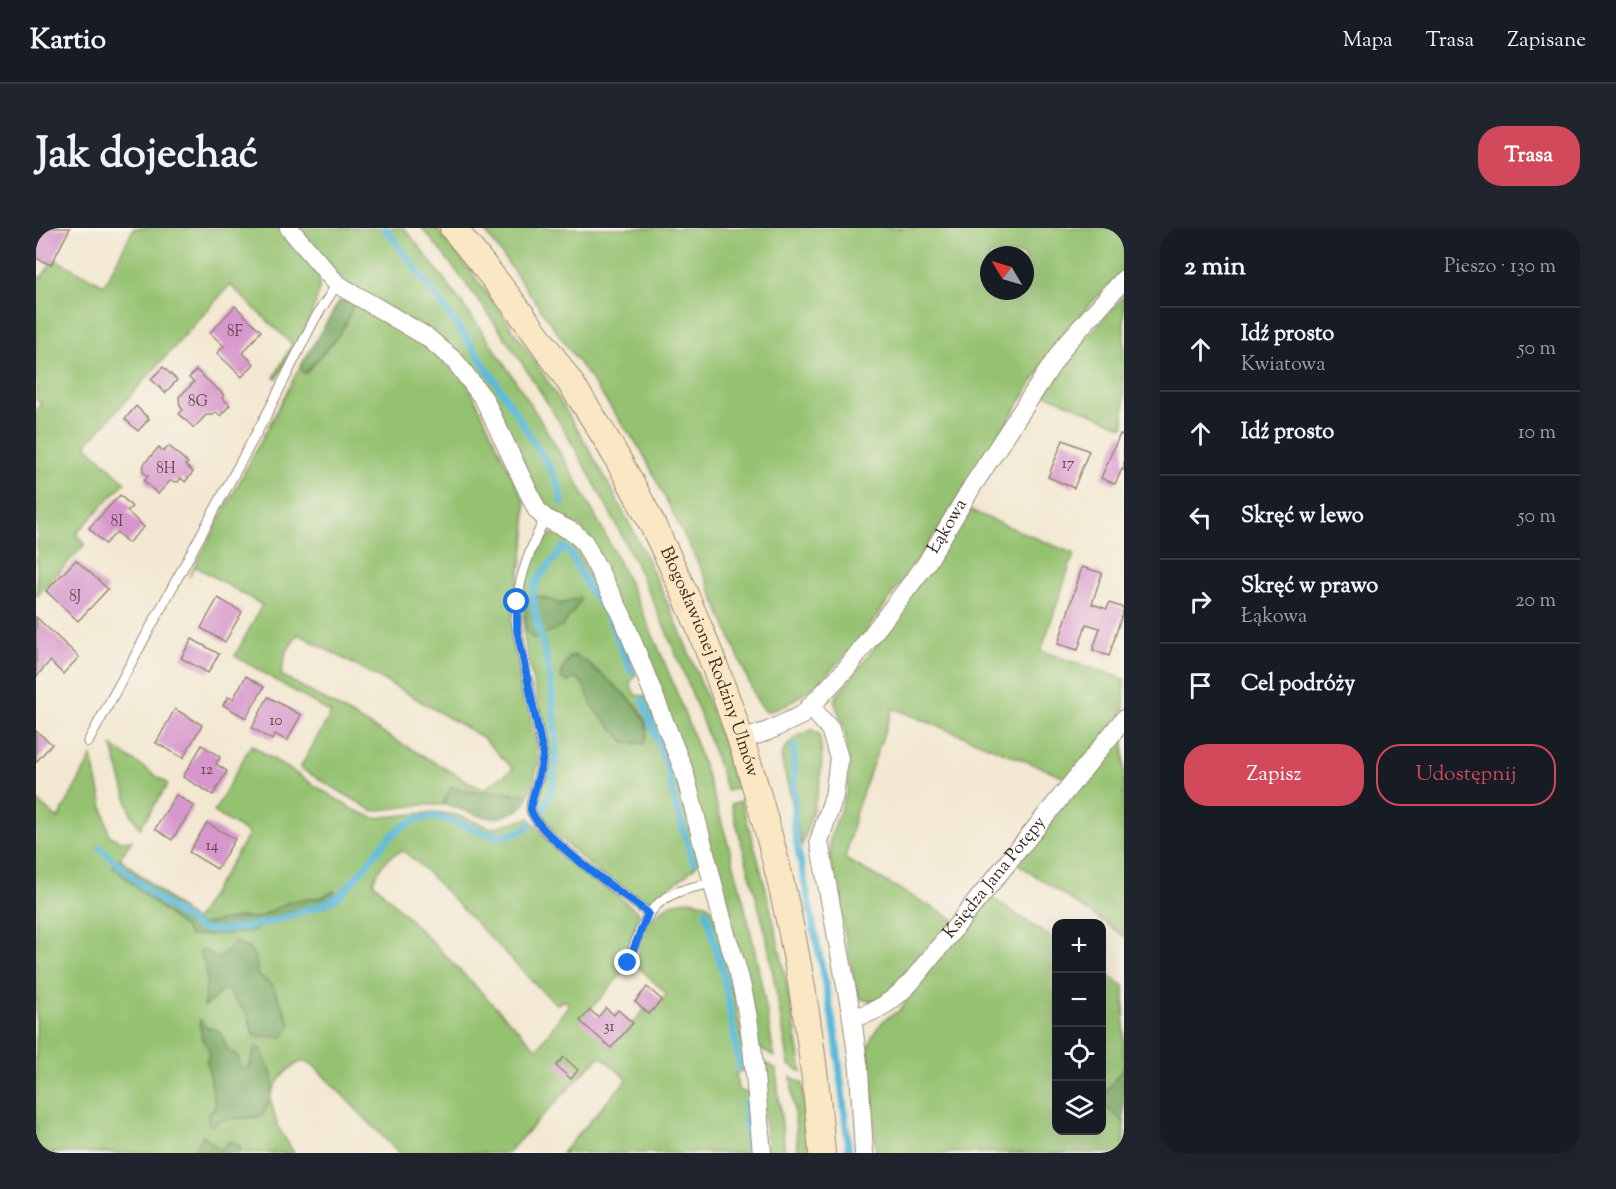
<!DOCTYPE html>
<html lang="pl">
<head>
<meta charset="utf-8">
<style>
	body { margin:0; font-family:"Sorts Mill Goudy",serif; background:#20242c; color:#f1f3f6 }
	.controls { position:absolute; right:18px; bottom:18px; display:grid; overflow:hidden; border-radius:12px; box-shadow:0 6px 24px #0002 }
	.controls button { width:54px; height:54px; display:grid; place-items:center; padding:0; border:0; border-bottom:2px solid #363941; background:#171b24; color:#f1f3f6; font:30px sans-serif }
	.compass { position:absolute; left:944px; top:18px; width:54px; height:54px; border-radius:50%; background:#171b24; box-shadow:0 6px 24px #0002; rotate:308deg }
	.stop { position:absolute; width:18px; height:18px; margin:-14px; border:4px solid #1a73e8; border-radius:50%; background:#fff }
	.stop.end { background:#1a73e8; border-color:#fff; box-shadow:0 2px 6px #0008 }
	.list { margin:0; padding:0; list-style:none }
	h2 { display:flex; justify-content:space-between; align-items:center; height:78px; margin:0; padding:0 24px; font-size:26px }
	h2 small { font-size:20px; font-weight:400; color:#9ea1a6 }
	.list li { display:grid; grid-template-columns:39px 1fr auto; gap:18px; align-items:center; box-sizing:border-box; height:84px; padding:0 24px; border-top:2px solid #363941 }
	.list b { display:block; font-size:22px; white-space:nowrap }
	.list p { margin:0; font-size:20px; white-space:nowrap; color:#9ea1a6 }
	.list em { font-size:20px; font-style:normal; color:#9ea1a6 }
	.actions { display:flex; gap:12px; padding:18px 24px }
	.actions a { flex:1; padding:14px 0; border:2px solid #d1495b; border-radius:24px; text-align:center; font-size:21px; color:#d1495b }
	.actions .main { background:#d1495b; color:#fff }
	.icon { flex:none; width:33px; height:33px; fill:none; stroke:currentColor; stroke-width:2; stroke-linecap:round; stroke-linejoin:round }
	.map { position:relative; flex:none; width:1088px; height:925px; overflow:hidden; border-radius:24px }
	header { display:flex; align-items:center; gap:36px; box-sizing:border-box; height:84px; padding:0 30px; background:#171b24; border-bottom:2px solid #363941 }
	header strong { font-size:28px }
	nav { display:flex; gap:33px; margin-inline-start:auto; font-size:21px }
	.intro { display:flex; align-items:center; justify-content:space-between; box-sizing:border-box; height:144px; padding:0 36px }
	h1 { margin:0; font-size:42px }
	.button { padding:15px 27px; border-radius:24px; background:#d1495b; color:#fff; font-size:21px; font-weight:700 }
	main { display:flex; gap:36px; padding:0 36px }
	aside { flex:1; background:#171b24; border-radius:24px; box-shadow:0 6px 24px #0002 }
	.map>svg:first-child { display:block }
</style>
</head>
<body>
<header>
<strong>Kartio</strong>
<nav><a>Mapa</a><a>Trasa</a><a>Zapisane</a></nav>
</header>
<div class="intro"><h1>Jak dojechać</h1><a class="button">Trasa</a></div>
<main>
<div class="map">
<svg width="1088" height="925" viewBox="0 0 1088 925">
	<rect width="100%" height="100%" fill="#f7f3e8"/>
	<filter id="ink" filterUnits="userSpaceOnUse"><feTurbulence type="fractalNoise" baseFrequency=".0167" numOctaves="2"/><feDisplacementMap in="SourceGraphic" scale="12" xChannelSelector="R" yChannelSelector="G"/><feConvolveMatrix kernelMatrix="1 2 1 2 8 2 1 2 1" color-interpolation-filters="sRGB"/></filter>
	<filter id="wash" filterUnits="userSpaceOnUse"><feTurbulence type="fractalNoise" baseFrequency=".008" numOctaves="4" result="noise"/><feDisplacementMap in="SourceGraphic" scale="24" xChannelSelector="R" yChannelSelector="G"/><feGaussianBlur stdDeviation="1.35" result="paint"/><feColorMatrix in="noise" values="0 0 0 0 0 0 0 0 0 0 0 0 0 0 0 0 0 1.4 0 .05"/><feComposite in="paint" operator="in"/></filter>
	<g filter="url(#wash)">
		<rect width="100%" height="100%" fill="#f3e8d2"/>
		<!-- green -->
		<g fill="#95c271" stroke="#687648" stroke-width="1.5" fill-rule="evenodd">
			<path d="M98,0h147c12,14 27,28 36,44 13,23 -28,84 -40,106h-3l18,-34 -62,-59 -144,160 39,37 -49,52 9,10 -48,52 -1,-185 5,-8 -5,-3v-124l5,2 13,-19 50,26z"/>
			<path d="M261,0h107c195,240 325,523 370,829l-18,-11 -27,-133 -135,-368 -13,-18 -21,-11 -20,-19 -48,-101 -27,-38 -20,-16 -98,-59z"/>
			<path d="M386,0h14c99,120 179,254 241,396 16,38 30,74 44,113 6,17 9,37 17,51l-11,3c-68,-205 -167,-396 -305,-563z"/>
			<path d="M447,0h641v43l-37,36 -39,51 -101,159 -86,122 -43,44 -31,22 -21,7 -10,-13 -50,-120 -65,-129zM953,27h36v36h-36z"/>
			<path d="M1088,68v131l-79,-33 21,-33z"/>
			<path d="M318,75l72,44 42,37 57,119 1,32 -14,82 27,146 -10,32 -68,-4 -16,8 -2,6h-24l-46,6 -73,-43 31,-55 -96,-57 27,-51 -67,-39 -6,11 111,-210 7,6 31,-37zM262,406l100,54 84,49 31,32 -30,21 -202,-115 5,-23z"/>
			<path d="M933,282l105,44 -33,97 83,28v32l-54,68 -177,-71 -37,103 -11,48 110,61 -69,77 -16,4 -9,-2 -5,-7 -26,-134v-19l18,-51 1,-25 -5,-35 -10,-28 39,-50z"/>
			<path d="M516,306h8l8,5 12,16 20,38 8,10 28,71 -6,9 5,12 12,1 32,84 21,82 -14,13 -36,26c-22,3 -103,-70 -113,-92 -4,-18 13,-38 10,-58 -7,-63 -40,-125 -16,-188 5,-12 9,-22 21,-29zM507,369l17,7 20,-6 -17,28 -37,6 -1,-18zM533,429l18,5 53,46 5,27 -10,9 -10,-2 -6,-6 -38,-55 -5,-3 -9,4 -6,-4 3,-12z"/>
			<path d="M776,502l7,4c9,38 -6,74 -17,111l-21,-88c7,-16 15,-21 31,-27z"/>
			<path d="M1088,502v206l-110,-75z"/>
			<path d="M215,517l101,64 22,9 61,-6 22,3 35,13 37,-10 25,27 85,68 -14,49v8l-35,40 21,38 33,-38 5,4 18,-20 -34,-32c8,-9 8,-23 14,-34 12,-25 42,-36 65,-20l18,58 16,99 -3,6 -7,3 2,16 10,3 8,60h-194l65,-74 -25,-22 -4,1 -91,95h-108l-87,-89 -9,-3c-16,7 -24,16 -31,32v-18l-8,-13 -12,-1 -7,9 -4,-2 -8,-15 -5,-2c-5,-12 -5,-24 -21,-23l-7,-8 -1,7 11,26 -3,7 8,42v5l-7,6 12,7 38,-3 7,-6 5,-13 8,29 16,26h-54v-3h-20l-17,-15 -10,18h-157v-353l22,19 34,-63 17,79 10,6 13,-1 -18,27 71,62 5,7 60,-4 40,-21 33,-3 15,-8 -4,-8 -12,5 -33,6 -31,15 -15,-1 -43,8 -5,-4 54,-87 -35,-22zM367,623l15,12 124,128 15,13 7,-4 5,4 -32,45 -164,-167c5,-13 17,-29 30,-31zM199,714l14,7 7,26 11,6 20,33 -14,25 -12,-1 -8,-4 -6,-20 -19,-24h-5l-17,16 -2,-3c6,-18 5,-35 -5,-51l4,-3 16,10z"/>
			<path d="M76,518l56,38 -28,44 -9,-14z"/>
			<path d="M705,573c28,90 47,177 61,271l-13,-7 -23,-131 -35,-130z"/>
			<path d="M952,667l68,46v189h46v-26l22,18v31h-248l-8,-105c6,-19 14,-29 31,-37z"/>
			<path d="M1066,743l22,15v81l-22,30z"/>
			<path d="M722,831l18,10 9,84h-17z"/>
			<path d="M755,849l12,7 7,69h-12z"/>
		</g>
		<!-- forest -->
		<g fill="#78a863" stroke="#5a6940" stroke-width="1.5">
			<path d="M304,72l14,3 -7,19 -9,14 -34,38 -4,-7z"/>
			<path d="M501,368l23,8 20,-6 1,2 -18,26 -29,13 -8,-7v-30l3,-5z"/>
			<path d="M537,427l14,7 10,11 5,1c17,17 57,43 42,70l-19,-2 -31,-33 -11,-25 -7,-6 -9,4 -6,-4 3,-12z"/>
			<path d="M415,559l20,6 22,-1 36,3c-4,11 -9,15 -20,19 -27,11 -40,-6 -66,-9z"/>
			<path d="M84,630l80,67 43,-8 15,1 31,-16 33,-5 12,-6 4,9 -15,8 -33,3 -40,21 -61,4 -4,-7 -72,-62z"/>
			<path d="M199,714c16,5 24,16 22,33l15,10 19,40 -8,12 -28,-1 -8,-22 -20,-24h-4l-19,16c1,-23 8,-32 -5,-55l4,-2 16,10z"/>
			<path d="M164,792l7,8c16,-1 16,11 21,23l10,5 4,13 7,-1 6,-20 7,1c1,11 8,17 10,27 3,13 -2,30 -12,40l-40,4 -8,6 -3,-2 -2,-7 8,-10v-5l-8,-42 3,-7 -8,-16z"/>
			<path d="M1088,839v55l-22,-18v-7z"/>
			<path d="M167,907l17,15 10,-9 10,5v7h-47z"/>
		</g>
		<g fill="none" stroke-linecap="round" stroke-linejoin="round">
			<!-- stream -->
			<g stroke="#5cb9da" stroke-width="7">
				<path d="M349,0c51,67 102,136 145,208 13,22 29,40 32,66"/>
				<path d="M607,472l25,69 7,34 18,59"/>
				<path d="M758,518v84l42,207 13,116"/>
				<path d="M506,583c24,-35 11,-119 3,-159 -5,-20 -14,-43 -11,-64 3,-14 22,-27 29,-41l7,6 21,39 15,20 25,59"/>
				<path d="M64,620c28,25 54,50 85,70 5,3 9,8 15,10 20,7 70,-5 89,-12 18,-7 41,-10 54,-24 22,-21 41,-59 70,-71 44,-18 76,37 117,4"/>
				<path d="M670,683l17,62 17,95"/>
				<path d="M709,875l3,50"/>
			</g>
		</g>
		<g id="blocks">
			<!-- building -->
			<g fill="#d797cc">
				<path d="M4,0h30l-19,37 -15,-7v-22z"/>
				<path d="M199,78l26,25 -18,22 11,11 -12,13 -25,-24 7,-7 -14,-13z"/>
				<path d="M127,139l14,13 -12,13 -14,-14z"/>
				<path d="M160,142l28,25 -2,3 8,7 -10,11 -4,-4 -3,3h-7l-12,13 -15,-14 4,-4 -3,-4 -1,-9 15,-15 -5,-4z"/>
				<path d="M100,178l13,13 -11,12 -13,-12z"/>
				<path d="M1084,206l4,2v34l-2,-1 -7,15 -14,-6z"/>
				<path d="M1027,212l26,11 -15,37 -26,-11z"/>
				<path d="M133,218l19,17 -3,2 8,7 -8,10 -4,-4 -3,4 -8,-1 -12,13 -14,-13 4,-5 -5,-4 1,-8 15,-17 4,5z"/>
				<path d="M84,267l12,12 -5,4 17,16 -16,16 -11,-11 -12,12 -16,-16z"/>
				<path d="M40,332l32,29 -30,32 -32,-30z"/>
				<path d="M1046,339l20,6 -10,31 15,5 2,-6 15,5 -15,48 -16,-6 7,-22 -14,-4 -8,26 -20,-6z"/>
				<path d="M182,370l24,14 -17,30 -24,-14z"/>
				<path d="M0,389l43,40 -16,17 -13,-13 -14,16z"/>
				<path d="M156,411l27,15 -11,19 -27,-15z"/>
				<path d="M210,448l18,11 -18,31 -23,-13 5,-8 5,2z"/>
				<path d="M232,469l33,18 -14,26 -12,-7 -3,6 -20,-12z"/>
				<path d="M139,481l27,16 -19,33 -27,-15z"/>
				<path d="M0,503l16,13 -16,18z"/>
				<path d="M166,517l18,12 -4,7 11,7 -14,24 -30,-18z"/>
				<path d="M140,567l18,11 -22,34 -17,-11z"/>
				<path d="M171,595l28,16 -18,30 -28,-17z"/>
				<path d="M611,759l15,13 -13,14 -14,-12z"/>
				<path d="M570,780l8,7 4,-5 15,13 -22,25 -31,-27 10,-11 8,7z"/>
				<path d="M528,829l14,13 -7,9 -15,-13z"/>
			</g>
		</g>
	</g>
	<g filter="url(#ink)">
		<use href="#blocks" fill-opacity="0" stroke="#978978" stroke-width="1.5"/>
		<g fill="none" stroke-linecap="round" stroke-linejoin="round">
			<defs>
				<g id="lane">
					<path d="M509,290c-17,35 -32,73 -28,112l26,123c0,17 -14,49 -12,57 6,25 94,85 117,103"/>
					<path d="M52,514l181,-332 45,-90 23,-36"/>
					<path d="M592,735c19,-54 25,-70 86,-80"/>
				</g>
				<g id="street">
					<path d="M253,0l48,56 90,53 28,24 29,38 53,111 8,8 28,14 11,10 38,73 62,156 43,167c26,66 28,145 35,215"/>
					<path d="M774,478l20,23 9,29 -5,38 -15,45 33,177 7,52 5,83"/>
					<path id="s1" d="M706,512l26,-9 34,-16 44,-46 80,-105 47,-79 92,-140 59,-66"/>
					<path id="s2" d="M816,790c26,-6 41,-17 59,-36l213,-263"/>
				</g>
				<g id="secondary">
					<path id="s3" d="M417,0c59,71 117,147 163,228 120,213 188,453 206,697"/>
				</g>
			</defs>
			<!-- lane casing -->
			<use href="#lane" stroke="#978978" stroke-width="11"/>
			<!-- street casing -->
			<use href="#street" stroke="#978978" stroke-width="20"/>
			<!-- secondary casing -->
			<use href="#secondary" stroke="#978978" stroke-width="28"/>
			<!-- lane -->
			<use href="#lane" stroke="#fff" stroke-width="9"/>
			<!-- street -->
			<use href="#street" stroke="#fff" stroke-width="18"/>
			<!-- secondary -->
			<use href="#secondary" stroke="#fae7c3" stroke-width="26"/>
		</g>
	</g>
	<g fill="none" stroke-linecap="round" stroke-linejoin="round" filter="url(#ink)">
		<!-- route -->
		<path stroke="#1a73e8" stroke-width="8" d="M481,374v28l26,123c0,17 -14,49 -12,57 6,25 93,85 117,103l-20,50"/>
	</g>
	<g text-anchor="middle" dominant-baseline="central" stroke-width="5" stroke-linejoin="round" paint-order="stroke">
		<!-- number labels -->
		<g font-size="15" fill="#62454a">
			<text x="199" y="104">8F</text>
			<text x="162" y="174">8G</text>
			<text x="1032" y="236">17</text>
			<text x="130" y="241">8H</text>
			<text x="81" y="294">8I</text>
			<text x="39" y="369">8J</text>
			<text x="240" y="493">10</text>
			<text x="171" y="542">12</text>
			<text x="176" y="618">14</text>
			<text x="573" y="799">31</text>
		</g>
		<!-- street labels -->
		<g font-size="18" fill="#3b2a1e" stroke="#f7f3e8">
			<text stroke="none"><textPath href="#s1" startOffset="304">Łąkowa</textPath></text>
			<text stroke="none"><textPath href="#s3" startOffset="507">Błogosławionej Rodziny Ulmów</textPath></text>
			<text stroke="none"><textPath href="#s2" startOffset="204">Księdza Jana Potępy</textPath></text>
		</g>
	</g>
</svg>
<div class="controls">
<button>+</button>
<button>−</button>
<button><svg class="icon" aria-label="locate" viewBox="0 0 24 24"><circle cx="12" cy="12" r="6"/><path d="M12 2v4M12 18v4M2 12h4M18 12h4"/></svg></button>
<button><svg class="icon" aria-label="layers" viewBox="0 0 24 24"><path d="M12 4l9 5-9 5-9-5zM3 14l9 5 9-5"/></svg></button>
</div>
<svg class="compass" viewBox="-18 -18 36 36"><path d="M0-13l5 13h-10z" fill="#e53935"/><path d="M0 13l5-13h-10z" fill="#9ea1a6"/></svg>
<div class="stop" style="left:481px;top:374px"></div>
<div class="stop end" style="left:592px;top:735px"></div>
</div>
<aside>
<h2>2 min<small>Pieszo · 130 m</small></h2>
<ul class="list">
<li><svg class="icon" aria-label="ahead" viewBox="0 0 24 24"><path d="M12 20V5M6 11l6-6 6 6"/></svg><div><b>Idź prosto</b><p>Kwiatowa</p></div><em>50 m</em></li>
<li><svg class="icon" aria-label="ahead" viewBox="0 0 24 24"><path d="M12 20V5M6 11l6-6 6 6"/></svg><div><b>Idź prosto</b></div><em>10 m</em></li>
<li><svg class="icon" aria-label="left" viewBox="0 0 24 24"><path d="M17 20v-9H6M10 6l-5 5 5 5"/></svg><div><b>Skręć w lewo</b></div><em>50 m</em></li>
<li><svg class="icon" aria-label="right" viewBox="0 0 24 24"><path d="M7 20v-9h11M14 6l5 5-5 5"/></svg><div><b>Skręć w prawo</b><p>Łąkowa</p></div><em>20 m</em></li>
<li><svg class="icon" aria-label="arrive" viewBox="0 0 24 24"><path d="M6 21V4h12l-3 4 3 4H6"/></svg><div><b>Cel podróży</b></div></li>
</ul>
<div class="actions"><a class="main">Zapisz</a><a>Udostępnij</a></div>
</aside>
</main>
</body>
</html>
